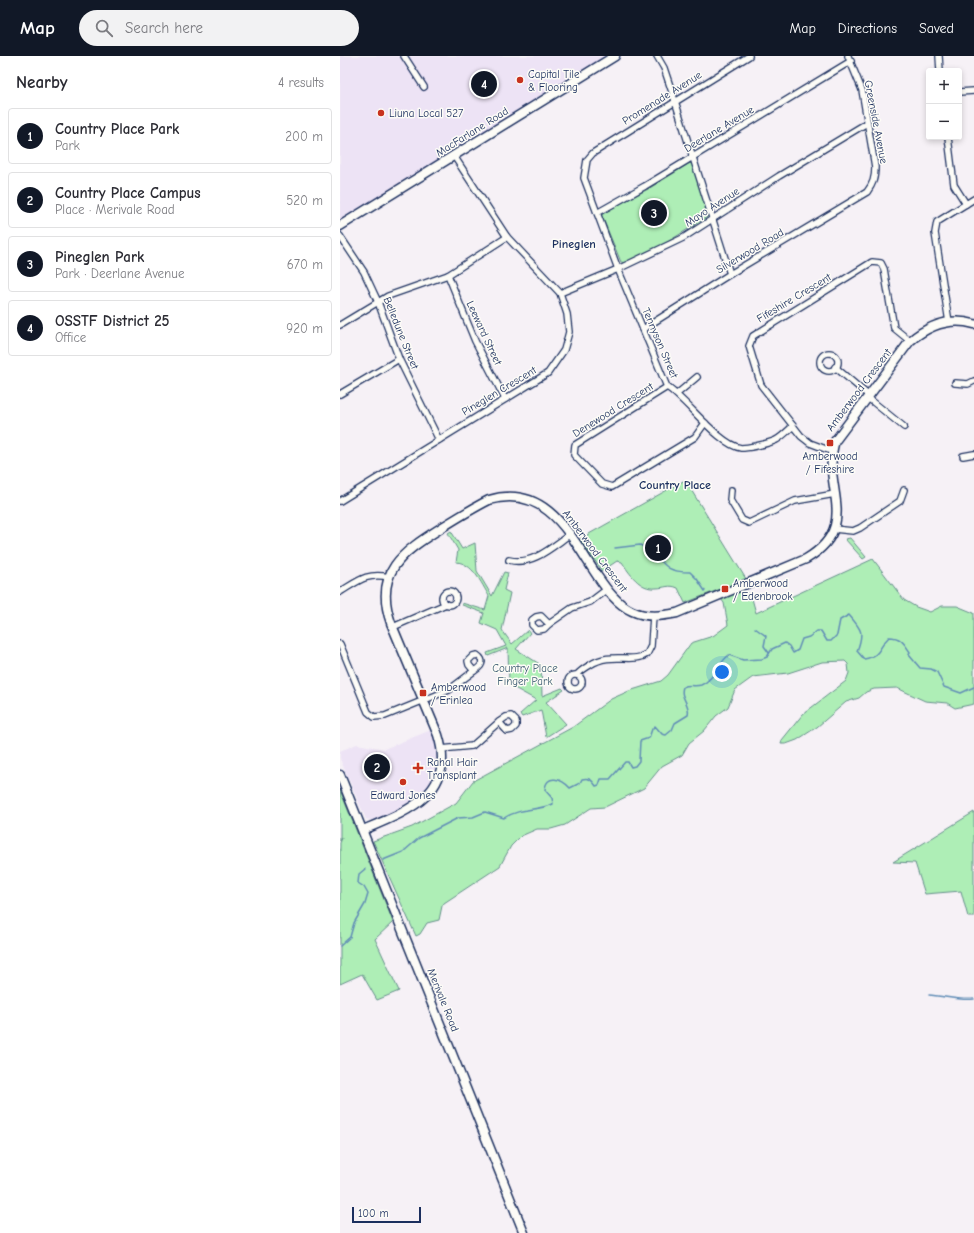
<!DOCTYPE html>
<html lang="en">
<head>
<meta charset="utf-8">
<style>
	body { margin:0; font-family:"Comic Neue",sans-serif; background:#f2f2f3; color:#2b2b33 }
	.controls { position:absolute; right:12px; top:12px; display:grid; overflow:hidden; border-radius:4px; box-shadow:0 2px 6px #0003 }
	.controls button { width:36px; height:36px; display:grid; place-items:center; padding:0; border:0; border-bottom:1px solid #e1e1e2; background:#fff; color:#2b2b33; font:20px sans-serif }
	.scale { position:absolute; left:12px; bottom:10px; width:69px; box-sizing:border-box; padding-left:4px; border:2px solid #1b2f5e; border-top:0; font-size:11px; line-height:14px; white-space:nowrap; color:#1b2f5e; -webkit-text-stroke:3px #fdfcf7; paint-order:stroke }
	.you { position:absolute; left:382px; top:616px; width:14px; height:14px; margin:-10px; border:3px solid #fff; border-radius:50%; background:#1a73e8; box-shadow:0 0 0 6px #1a73e833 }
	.badge { display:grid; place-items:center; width:26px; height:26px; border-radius:50%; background:#111827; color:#fff; font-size:13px; font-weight:700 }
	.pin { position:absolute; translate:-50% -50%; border:2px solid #fff; box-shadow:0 1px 4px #0006 }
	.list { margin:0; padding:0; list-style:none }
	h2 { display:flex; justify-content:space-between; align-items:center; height:52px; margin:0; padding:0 16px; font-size:17px }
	h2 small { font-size:13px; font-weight:400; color:#7c7c81 }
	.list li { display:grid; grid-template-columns:26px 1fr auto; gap:12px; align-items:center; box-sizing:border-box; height:56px; margin:0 8px 8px; padding:0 8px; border:1px solid #e1e1e2; border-radius:4px }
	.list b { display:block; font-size:15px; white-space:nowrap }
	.list p { margin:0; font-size:13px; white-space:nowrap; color:#7c7c81 }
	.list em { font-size:13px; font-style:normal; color:#7c7c81 }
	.icon { flex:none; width:22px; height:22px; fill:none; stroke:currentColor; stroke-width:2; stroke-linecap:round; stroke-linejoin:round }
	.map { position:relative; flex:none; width:634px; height:1177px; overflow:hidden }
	header { display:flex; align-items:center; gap:24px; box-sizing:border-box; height:56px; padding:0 20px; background:#111827; color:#fff }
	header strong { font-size:19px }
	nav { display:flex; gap:22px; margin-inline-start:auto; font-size:14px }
	.search { width:280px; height:36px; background:#f2f2f3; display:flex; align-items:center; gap:10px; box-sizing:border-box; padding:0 14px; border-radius:22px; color:#7c7c81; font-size:15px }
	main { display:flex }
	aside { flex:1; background:#fff }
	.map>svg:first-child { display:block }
</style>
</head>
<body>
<header>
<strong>Map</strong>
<div class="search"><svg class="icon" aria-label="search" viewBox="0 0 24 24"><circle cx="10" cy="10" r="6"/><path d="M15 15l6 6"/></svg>Search here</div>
<nav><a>Map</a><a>Directions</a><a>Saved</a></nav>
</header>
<main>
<aside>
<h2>Nearby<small>4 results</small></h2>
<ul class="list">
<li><span class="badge">1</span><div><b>Country Place Park</b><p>Park</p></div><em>200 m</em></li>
<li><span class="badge">2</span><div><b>Country Place Campus</b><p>Place · Merivale Road</p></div><em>520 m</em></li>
<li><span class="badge">3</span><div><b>Pineglen Park</b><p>Park · Deerlane Avenue</p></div><em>670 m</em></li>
<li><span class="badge">4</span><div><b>OSSTF District 25</b><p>Office</p></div><em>920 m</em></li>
</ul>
</aside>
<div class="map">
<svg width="634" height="1177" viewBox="0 0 634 1177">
	<rect width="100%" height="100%" fill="#f6f1f6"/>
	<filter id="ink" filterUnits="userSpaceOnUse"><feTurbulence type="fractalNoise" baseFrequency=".025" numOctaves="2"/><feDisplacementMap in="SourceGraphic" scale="8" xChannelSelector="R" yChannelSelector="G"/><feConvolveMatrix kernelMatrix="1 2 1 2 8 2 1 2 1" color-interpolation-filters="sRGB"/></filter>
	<g filter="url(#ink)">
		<!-- built -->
		<g fill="#ede3f5">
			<path d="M0,0h267l-267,165z"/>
			<path d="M91,674l6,14 1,13 -1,14 -8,16 -11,12 -13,9 -32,13 -7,-2 -26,-60v-8l17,-7 27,5z"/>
		</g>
		<!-- green -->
		<g fill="#aeeeb6" stroke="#648e8a">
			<path d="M350,107l3,3 11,33 3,18 -41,26 -41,20 -4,-1 -20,-48 47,-25z"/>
			<path d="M345,424l61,99 -61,24 -7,-15c-9,-4 -13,0 -22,0 -16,2 -27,-15 -34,-26l-5,-1 -15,10 -22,-32z"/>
			<path d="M111,475l11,18 13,-6 2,28 15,25 12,-24 4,1 -4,17 6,3 -8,37 10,14 16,-14 2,3 -14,16 25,16 1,31 20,-8 2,2 -18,12 20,22 -20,13 -5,-27 -19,7 -2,-3 16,-14 -27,-15 -1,-37 -20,8 -1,-3 19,-7 -9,-16 -16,-7 3,-10 -22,-8v-2l23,7 4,-14c-8,-13 -16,-33 -33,-34l2,-12 -10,-17z"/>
			<path d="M510,482l16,19 -3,2 -18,-20z"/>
			<path d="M533,503l31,41 12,7 14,5 12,-6h15l17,7v91l-19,4 -8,-5 -22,-2 -28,-13 -23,1 -8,3 -7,6 -13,4 -29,25 -20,13 -11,4h-5l1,-4 21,-26 43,-33 3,-8 -1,-9 -3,-3 -23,1 -34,11 -35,4 -18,13 -7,17 -12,9 -12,15 -15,12 -7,12 -20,11 -18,22 -39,19 -14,1 -26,17 -14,4h-14l-16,7 -10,10 -11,20 -56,37 -2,3 -3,14 -12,3 -7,11 -4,2 -43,-95 39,-14 44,-24 17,-22 100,-54 38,-28 18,-8 32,-10 7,-6 23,-32 22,-7 15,-11 -4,-22 -3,-4 21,-8 9,4 5,18z"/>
			<path d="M0,734l53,132 -18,17 24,52 -22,9 -15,-26 -22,10v-141l2,-5 -2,3z"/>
			<path d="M634,756v105h-6l-7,-26 -36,3 -10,-31 -22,-1z"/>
		</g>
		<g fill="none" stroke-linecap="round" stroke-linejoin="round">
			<!-- stream -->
			<g stroke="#618db6" stroke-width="1.5">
				<path d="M275,492l25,-3 4,2 6,1c15,17 15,24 40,24l7,7 8,12"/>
				<path d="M415,572l11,8 -2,10 5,7"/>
				<path d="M43,804l20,-8 16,-14 39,-20 15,-1 12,-5 19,6c15,-10 33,-7 49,-14l-1,-6 -7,-8c1,-17 17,-11 25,-2l10,-5 2,-4c7,-2 10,1 14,7l3,-1 2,-6h9l15,-17h3l3,5 4,-1 4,-5 1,-20 9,-3 3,-9 3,-3 7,8 4,1 6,-5 3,-7 13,-8c3,-11 -9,-17 -5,-28 6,-3 12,0 18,-2 13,-5 18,-23 28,-30l14,5 19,-1 5,-2 5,-8 13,-6 4,3 4,7 5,-3 4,-11 7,-2 8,-6h4l6,10h4l6,-6 3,-15 9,-5c13,15 15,17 8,36l7,8c18,-3 14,-12 25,-22 12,0 15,6 21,15l-1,3 11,13 11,1 6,3 7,15 17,6 13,-6"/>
				<path d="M0,890l10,-9 4,-14 11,-19 3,-10 -4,-7 -6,-4 1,-9 6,-5"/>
				<path d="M589,939c14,1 32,6 45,4"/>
			</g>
			<defs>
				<g id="street">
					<path d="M64,0l20,31"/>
					<path d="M317,0l7,12 11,33 55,173"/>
					<path d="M409,0l-156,97 -6,7 -3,18 34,91 49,118c20,13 52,58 74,61 5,0 10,-1 15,-2 22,-5 21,-5 37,-20"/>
					<path d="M599,0l1,15"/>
					<path d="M619,36l15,-1"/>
					<path d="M608,81l6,48 12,19"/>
					<path d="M257,157l48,-27 206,-125"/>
					<path d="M0,180l24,36 14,30 21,57 40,81"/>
					<path d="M108,219l27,66 30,58"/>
					<path d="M220,237l58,-24 65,-31 96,-62 88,-53"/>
					<path d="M609,266l-14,-89 2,-11 37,-23"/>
					<path d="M0,269l48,-29 60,-21 59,-38"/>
					<path d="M303,273l87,-55 137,-82c6,-8 8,-14 8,-25l-13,-77 -14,-34"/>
					<circle cx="489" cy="306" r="9"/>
					<path d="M495,311l33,28"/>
					<path d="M615,327l13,1 6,-3"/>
					<path d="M327,331l-92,58 -1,10 28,29 10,3 83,-50 10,-14"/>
					<path d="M338,337l19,-16"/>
					<path d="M0,338l59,-35"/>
					<path d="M527,341l37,30"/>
					<path d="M491,395l-21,-8 -9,-7 -40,-51 -12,-39 4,-10 119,-74 9,1 3,6 10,59 16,13"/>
					<path d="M623,400l11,-2"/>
					<path d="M391,434l-1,10 12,20 7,3 46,-22 40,-7"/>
					<path d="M0,445l208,-128 16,-23 5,-18 -2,-18 -7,-21 -53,-56 -53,-81"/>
					<path d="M494,473l19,2 7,-3 40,-27 4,-11"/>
					<path d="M169,504c23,6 43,-13 60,-25"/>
					<circle cx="109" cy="542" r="7"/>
					<path d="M0,536c18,-11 27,-20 49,-15"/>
					<path d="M201,560l8,8 -5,5 -7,1 -5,-5v-5l4,-3z"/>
					<path d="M209,568l23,-16 18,-6 17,-13"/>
					<path d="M53,571l53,-23"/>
					<path d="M0,588l28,68 6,5 11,-1 64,-26 25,-19"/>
					<path d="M137,599c9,6 4,12 -3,16l-5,-6 -1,-4 5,-5z"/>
					<circle cx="235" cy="626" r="7"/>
					<path d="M237,619c3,-4 8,-7 13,-10 21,-14 43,-1 57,-11l4,-8 2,-30"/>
					<path d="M171,660l5,5v5l-4,4 -5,1 -8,-9 7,-5z"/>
					<path d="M101,693l31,-3 27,-24"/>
				</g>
				<g id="secondary">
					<path d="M0,170l275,-170"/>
					<path d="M0,719l184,458"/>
					<path d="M23,774c43,-18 94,-36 75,-95l-47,-112c-18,-51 12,-71 50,-95 16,-10 32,-20 48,-28 58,-17 82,37 109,77 9,13 19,27 34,34 15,7 30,5 45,2l129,-54c57,-34 14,-74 29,-118l75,-100c18,-15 40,-24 64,-17"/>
				</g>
			</defs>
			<!-- street casing -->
			<use href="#street" stroke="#1b2f5e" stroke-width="8"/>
			<!-- secondary casing -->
			<use href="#secondary" stroke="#1b2f5e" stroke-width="11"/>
			<!-- street -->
			<use href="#street" stroke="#fdfcf7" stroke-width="5.5"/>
			<!-- secondary -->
			<use href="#secondary" stroke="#fdfcf7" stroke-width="8"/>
		</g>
	</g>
	<!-- markers -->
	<g fill="#c8321e" stroke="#fdfcf7" stroke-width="1.5">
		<circle cx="180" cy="24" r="4"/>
		<circle cx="41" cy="57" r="4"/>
		<rect x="486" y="383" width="8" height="8" rx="2"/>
		<rect x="381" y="529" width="8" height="8" rx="2"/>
		<rect x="79" y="633" width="8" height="8" rx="2"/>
		<path d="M76 706h4v4h4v4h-4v4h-4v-4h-4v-4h4z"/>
		<circle cx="63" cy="726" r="4"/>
	</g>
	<g text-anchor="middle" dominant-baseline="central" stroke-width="3" stroke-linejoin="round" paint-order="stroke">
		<!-- poi labels -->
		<g font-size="11" fill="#1b2f5e" stroke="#fdfcf7" text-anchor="start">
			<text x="188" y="18">Capital Tile<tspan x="188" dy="13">&amp; Flooring</tspan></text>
			<text x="49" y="57">Liuna Local 527</text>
			<text x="490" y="400" text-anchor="middle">Amberwood<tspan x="490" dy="13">/ Fifeshire</tspan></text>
			<text x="393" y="527">Amberwood<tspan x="393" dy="13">/ Edenbrook</tspan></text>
			<text x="91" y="631">Amberwood<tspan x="91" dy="13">/ Erinlea</tspan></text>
			<text x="87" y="706">Rahal Hair<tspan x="87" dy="13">Transplant</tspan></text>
			<text x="63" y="739" text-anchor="middle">Edward Jones</text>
		</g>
		<!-- street labels -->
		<g font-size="11" fill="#1b2f5e" stroke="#fdfcf7">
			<text transform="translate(322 42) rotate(-32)">Promenade Avenue</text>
			<text transform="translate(536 66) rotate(79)">Greenside Avenue</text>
			<text transform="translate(379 73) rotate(-31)">Deerlane Avenue</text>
			<text transform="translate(132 76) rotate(-32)">MacFarlane Road</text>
			<text transform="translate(372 151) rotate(-33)">Mayo Avenue</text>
			<text transform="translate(410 195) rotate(-31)">Silverwood Road</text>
			<text transform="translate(454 242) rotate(-31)">Fifeshire Crescent</text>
			<text transform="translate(61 277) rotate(68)">Belledune Street</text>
			<text transform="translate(144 277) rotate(65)">Leeward Street</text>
			<text transform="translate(320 287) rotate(67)">Tennyson Street</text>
			<text transform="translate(519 334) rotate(-53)">Amberwood Crescent</text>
			<text transform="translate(159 335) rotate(-31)">Pineglen Crescent</text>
			<text transform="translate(273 354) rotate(-32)">Denewood Crescent</text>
			<text transform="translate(255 495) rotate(53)">Amberwood Crescent</text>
			<text transform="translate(103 944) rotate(68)">Merivale Road</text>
		</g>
		<!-- park labels -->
		<g font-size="11" fill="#405f74" stroke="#fdfcf7">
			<text x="185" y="612">Country Place<tspan x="185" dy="13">Finger Park</tspan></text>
		</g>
		<!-- neighbourhood labels -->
		<g font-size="12" font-weight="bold" fill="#1b2f5e" stroke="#fdfcf7">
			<text x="234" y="188">Pineglen</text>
			<text x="335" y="429">Country Place</text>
		</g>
	</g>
</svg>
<div class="controls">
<button>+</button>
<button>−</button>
</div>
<div class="scale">100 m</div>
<div class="you"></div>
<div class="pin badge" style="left:318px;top:492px">1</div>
<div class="pin badge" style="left:37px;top:711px">2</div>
<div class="pin badge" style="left:314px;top:157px">3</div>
<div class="pin badge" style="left:144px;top:28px">4</div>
</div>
</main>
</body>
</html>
